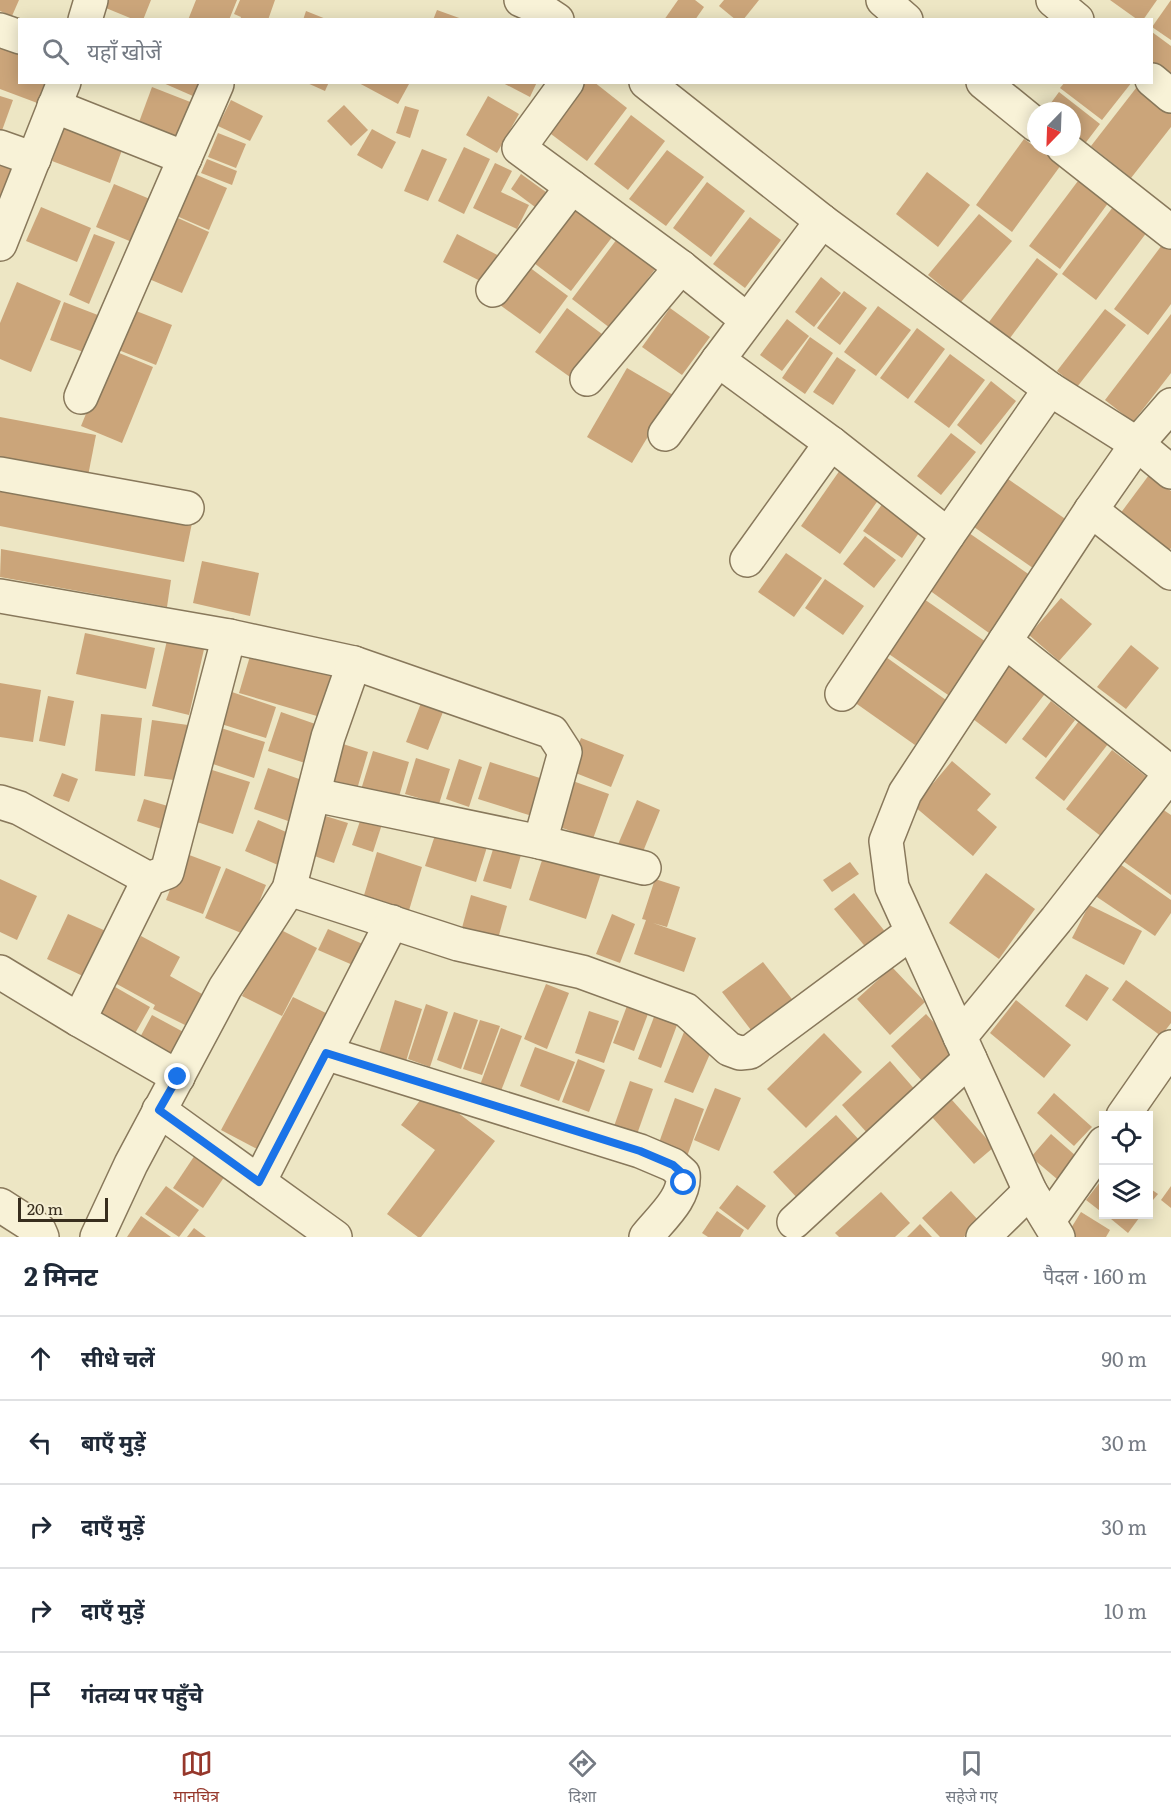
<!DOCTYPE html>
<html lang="hi">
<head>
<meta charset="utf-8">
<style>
	body { margin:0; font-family:Literata,"Noto Sans Devanagari",serif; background:#f6f6f7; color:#1f2937 }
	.controls { position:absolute; right:18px; bottom:18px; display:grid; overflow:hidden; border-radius:0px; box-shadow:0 3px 15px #0003 }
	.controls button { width:54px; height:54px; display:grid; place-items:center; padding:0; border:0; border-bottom:2px solid #e0e1e3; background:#fff; color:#1f2937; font:30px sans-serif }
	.compass { position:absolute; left:1027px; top:102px; width:54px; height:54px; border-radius:50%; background:#fff; box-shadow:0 3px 15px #0003; rotate:203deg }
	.scale { position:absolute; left:18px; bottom:15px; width:90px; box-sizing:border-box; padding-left:6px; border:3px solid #382e1e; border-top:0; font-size:16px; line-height:21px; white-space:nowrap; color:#382e1e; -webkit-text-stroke:4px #f5efd3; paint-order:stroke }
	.stop { position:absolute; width:18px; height:18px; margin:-14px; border:4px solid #1a73e8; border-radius:50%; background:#fff }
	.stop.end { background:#1a73e8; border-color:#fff; box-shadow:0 2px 6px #0008 }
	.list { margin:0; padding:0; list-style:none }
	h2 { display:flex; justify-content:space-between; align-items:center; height:78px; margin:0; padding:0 24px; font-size:26px }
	h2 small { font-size:20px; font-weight:400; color:#747a83 }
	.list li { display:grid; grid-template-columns:39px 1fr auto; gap:18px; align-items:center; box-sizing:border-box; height:84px; padding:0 24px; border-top:2px solid #e0e1e3 }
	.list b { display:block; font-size:22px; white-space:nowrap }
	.list em { font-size:20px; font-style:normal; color:#747a83 }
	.icon { flex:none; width:33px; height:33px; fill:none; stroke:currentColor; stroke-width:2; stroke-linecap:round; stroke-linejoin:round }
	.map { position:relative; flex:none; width:1171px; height:1237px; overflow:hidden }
	.search { position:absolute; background:#fff; box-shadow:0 3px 15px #0003; left:18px; right:18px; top:18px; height:66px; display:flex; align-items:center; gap:15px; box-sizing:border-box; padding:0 21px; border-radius:0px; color:#747a83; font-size:22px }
	.sheet { height:498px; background:#fff }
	nav { display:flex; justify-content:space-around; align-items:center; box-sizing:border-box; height:84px; border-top:2px solid #e0e1e3; background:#fff; font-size:16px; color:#747a83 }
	nav a { display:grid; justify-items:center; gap:3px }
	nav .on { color:#96372b }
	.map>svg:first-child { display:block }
</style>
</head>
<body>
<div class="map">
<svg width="1171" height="1237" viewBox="0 0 1171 1237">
	<rect width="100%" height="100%" fill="#ede6c4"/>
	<!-- building -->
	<g fill="#cba57a">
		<path d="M0,0h19l-7,16 -12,-5z"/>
		<path d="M103,0h48l-8,20h-8l-34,-14z"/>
		<path d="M196,0h41l-8,20h-41z"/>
		<path d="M240,0h35l-7,20h-28l1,-3 -7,-3z"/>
		<path d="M678,0h17l9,7 -9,13h-31z"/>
		<path d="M724,0h35l-16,20h-7l-17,-14z"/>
		<path d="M1110,0h47l-14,20h-5z"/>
		<path d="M1171,0v40l-19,-13z"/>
		<path d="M437,10l25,9v1h-29z"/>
		<path d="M306,11l20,8v1h-23z"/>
		<path d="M1152,32l19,14v31l-19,-8z"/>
		<path d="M0,34l20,8v40h28l-8,22 -40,-15z"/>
		<path d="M161,82h48l-7,18z"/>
		<path d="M305,82h24l-4,9z"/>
		<path d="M357,82h49l3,2 -11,20z"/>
		<path d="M501,82h36l-7,15z"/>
		<path d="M578,82h16l33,26 -40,53 -44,-33z"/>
		<path d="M1065,82h67l-30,38 -42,-32z"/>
		<path d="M1140,83l31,25v19l-40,51 -40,-32z"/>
		<path d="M152,87l46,18 -17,46 -46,-18z"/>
		<path d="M1059,92l41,32 -23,30 -5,-7v-36h-27z"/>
		<path d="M0,96l13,4 -13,36z"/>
		<path d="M488,96l31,18 -22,39 -31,-18z"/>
		<path d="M231,100l32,16 -13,25 -32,-15z"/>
		<path d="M344,105l24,25 -17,16 -24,-25z"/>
		<path d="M405,106l14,4 -9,28 -14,-5z"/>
		<path d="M631,115l34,26 -37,49 -34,-26z"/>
		<path d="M68,117l58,22 -16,44 -58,-22z"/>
		<path d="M372,129l24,13 -14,27 -25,-14z"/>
		<path d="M218,133l28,11 -10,24 -28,-11z"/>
		<path d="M1024,139l37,26 -49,67 -36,-27z"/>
		<path d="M464,147l26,12 -26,55 -26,-13z"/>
		<path d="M422,149l25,10 -19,42 -24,-10z"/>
		<path d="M0,150l24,10 -24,40z"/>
		<path d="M667,150l37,27 -38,49 -37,-27z"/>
		<path d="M207,159l30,12 -5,14 -31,-12z"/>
		<path d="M495,163l17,8 -11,21 28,13 -12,24 -44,-21z"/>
		<path d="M190,172l37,16 -18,42 -37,-16z"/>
		<path d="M927,172l43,33 -32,42 -42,-33z"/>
		<path d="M1084,173l30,22 -54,74 -31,-23z"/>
		<path d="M521,174l29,21 -11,15 -28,-21z"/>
		<path d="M707,182l38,29 -34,46 -38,-29z"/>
		<path d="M114,184l43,18 -18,43 -43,-18z"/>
		<path d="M574,201l42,31 -45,59 -41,-31z"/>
		<path d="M1116,203l34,25 -54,72 -34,-26z"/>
		<path d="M41,207l50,21 -14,34 -51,-21z"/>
		<path d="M169,214l40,18 -27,61 -40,-17z"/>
		<path d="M979,214l33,27 -51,61 -33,-27z"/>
		<path d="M750,217l31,23 -36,48 -32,-24z"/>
		<path d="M94,234l21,8 -26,62 -20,-9z"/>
		<path d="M457,234l50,26 -15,27 -49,-25z"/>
		<path d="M617,239l39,29 -46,60 -38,-29z"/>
		<path d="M1165,241l6,4v59l-23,31 -34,-26z"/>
		<path d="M1037,258l21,16 -48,64 -21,-16z"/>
		<path d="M529,267l39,29 -28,38 -40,-29z"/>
		<path d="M821,277l20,16 -27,34 -19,-15z"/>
		<path d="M17,282l44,19 -30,71 -31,-13v-36z"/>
		<path d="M844,291l23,17 -27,37 -23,-17z"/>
		<path d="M64,302l39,15 -14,37 -39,-14z"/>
		<path d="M878,306l33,24 -35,46 -32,-24z"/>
		<path d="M126,307l46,18 -16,40 -45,-18z"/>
		<path d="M567,308l35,26 -32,43 -35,-25z"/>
		<path d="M670,308l40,29 -28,38 -40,-28z"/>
		<path d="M1105,309l21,16 -49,62 -20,-16z"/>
		<path d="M1171,314v59l-38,49 -28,-22z"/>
		<path d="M787,319l22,17 -27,35 -22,-16z"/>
		<path d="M917,328l28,21 -37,50 -28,-21z"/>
		<path d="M810,337l23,16 -28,41 -23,-16z"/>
		<path d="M112,350l41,17 -31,76 -41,-17z"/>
		<path d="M950,354l35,26 -36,48 -35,-26z"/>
		<path d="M837,357l19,13 -23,35 -20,-13z"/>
		<path d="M627,368l46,27 -41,68 -45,-26z"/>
		<path d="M991,381l25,20 -35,44 -24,-20z"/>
		<path d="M0,417l96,18 -9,46 -87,-16z"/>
		<path d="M951,433l25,19 -35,43 -24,-19z"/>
		<path d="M840,470l39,29 -39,55 -39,-28z"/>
		<path d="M1149,475l22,16v57l-8,10 -49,-36z"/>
		<path d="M1008,479l66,46 -34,48 -66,-46z"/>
		<path d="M0,485l192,38 -8,39 -184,-36z"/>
		<path d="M883,503l38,27 -19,28 -39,-27z"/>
		<path d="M969,533l68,47 -41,58 -67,-48z"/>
		<path d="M865,536l31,24 -22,28 -31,-24z"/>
		<path d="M1,549l170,31 -4,27 -167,-30z"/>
		<path d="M786,553l36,25 -28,39 -36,-25z"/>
		<path d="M202,561l57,12 -9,43 -57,-13z"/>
		<path d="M825,579l39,27 -21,29 -38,-27z"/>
		<path d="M1061,598l31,26 -33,37 -30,-26z"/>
		<path d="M924,599l65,45 -38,53 -65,-45z"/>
		<path d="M85,633l70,15 -9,41 -70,-15z"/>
		<path d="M168,636l37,9 -16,70 -37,-9z"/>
		<path d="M1131,645l28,23 -33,41 -29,-22z"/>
		<path d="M253,646l88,26 -14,47 -88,-26z"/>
		<path d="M879,652l67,48 -31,45 -68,-48z"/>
		<path d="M1014,657l37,29 -45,58 -37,-28z"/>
		<path d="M0,683l41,7 -8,52 -33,-5z"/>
		<path d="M229,691l47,16 -10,31 -48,-15z"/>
		<path d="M48,696l26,5 -9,45 -26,-5z"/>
		<path d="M1051,701l24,19 -29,38 -24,-19z"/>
		<path d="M421,703l22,9 -15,38 -22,-8z"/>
		<path d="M281,712l40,14 -13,38 -40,-13z"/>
		<path d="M101,714l41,4 -7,58 -40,-5z"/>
		<path d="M152,720l36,5 -7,56 -37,-5z"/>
		<path d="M1079,721l29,23 -44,57 -29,-23z"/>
		<path d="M221,728l44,14 -11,36 -44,-15z"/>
		<path d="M581,738l43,17 -13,32 -43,-17z"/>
		<path d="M343,744l25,8 -13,44 -25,-8z"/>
		<path d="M1112,750l35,27 -45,60 -36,-28z"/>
		<path d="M373,751l36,11 -13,45 -37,-11z"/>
		<path d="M416,758l34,11 -11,35 -34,-10z"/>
		<path d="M459,759l23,8 -13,40 -23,-8z"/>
		<path d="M952,761l39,33 -14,16 20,17 -24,29 -59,-50z"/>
		<path d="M490,762l53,17 -11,37 -54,-17z"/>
		<path d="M268,768l34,12 -14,41 -34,-12z"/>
		<path d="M209,769l41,13 -17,52 -42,-14z"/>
		<path d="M62,773l16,6 -9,23 -16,-6z"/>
		<path d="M570,780l39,14 -16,45 -39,-14z"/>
		<path d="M144,799l34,10 -7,23 -34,-11z"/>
		<path d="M637,800l23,10 -20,49 -24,-10z"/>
		<path d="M364,809l21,6 -12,37 -21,-7z"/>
		<path d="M1162,809l9,6v80l-48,-34z"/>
		<path d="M319,814l29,9 -14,40 -28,-10z"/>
		<path d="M258,820l40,17 -13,31 -40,-17z"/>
		<path d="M436,832l51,15 -11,35 -51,-16z"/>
		<path d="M496,840l27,8 -12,41 -28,-8z"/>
		<path d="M546,848l57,19 -17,52 -57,-19z"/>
		<path d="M377,852l45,15 -15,50 -45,-15z"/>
		<path d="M184,853l37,14 -18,47 -37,-14z"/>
		<path d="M850,862l9,12 -27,18 -9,-12z"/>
		<path d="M1117,862l54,38v13l-16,23 -61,-41z"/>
		<path d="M226,868l40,17 -20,50 -41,-17z"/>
		<path d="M986,873l49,36 -36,50 -50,-36z"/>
		<path d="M0,879l37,17 -20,44 -17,-8z"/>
		<path d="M655,879l25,8 -13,40 -14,-4 43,15 -12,34 -50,-18 12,-34 -4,-1z"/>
		<path d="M854,893l33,41 -19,16 -34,-41z"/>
		<path d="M471,895l36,11 -11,40 -36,-11z"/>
		<path d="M1089,905l53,26 -18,34 -52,-27z"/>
		<path d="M68,914l40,18 -21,46 -40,-19z"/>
		<path d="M612,914l23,10 -15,39 -24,-9z"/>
		<path d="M277,928l40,20 -35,68 -40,-20z"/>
		<path d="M328,929l37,16 -10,21 -37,-16z"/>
		<path d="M141,936l39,21 -10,19 32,18 -17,31 -32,-16 2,-4 -40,-22z"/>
		<path d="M763,962l32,41 -41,31 -32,-42z"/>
		<path d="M892,967l33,35 -35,33 -33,-36z"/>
		<path d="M1086,974l23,14 -22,33 -22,-15z"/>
		<path d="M1126,980l45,32v11l-10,13 -49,-36z"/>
		<path d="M110,984l40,23 -17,30 -40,-23z"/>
		<path d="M546,984l23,9 -22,56 -23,-10z"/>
		<path d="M293,997l37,18 -71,135 -38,-20z"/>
		<path d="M630,998l21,8 -17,45 -21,-8z"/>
		<path d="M395,1000l27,9 -16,52 -27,-8z"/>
		<path d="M1016,1000l55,45 -27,33 -54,-45z"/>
		<path d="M426,1004l22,8 -18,55 -22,-8z"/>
		<path d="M657,1009l23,8 -19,51 -23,-9z"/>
		<path d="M589,1011l30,10 -15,42 -29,-10z"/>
		<path d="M454,1012l24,8 -17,49 -24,-9z"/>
		<path d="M926,1014l33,36 -36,32 -32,-36z"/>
		<path d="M152,1015l37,20 -15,28 -37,-20z"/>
		<path d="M480,1020l20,6 -18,49 -19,-6z"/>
		<path d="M686,1027l30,13 -23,53 -29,-11z"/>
		<path d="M501,1028l21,8 -26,68 -20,-8z"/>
		<path d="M824,1033l38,39 -56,56 -39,-39z"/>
		<path d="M535,1047l40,15 -16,39 -39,-15z"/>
		<path d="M578,1059l27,11 -16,42 -27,-10z"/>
		<path d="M890,1061l27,31 -48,43 -27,-30z"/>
		<path d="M630,1081l23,8 -18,51 -23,-8z"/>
		<path d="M715,1088l26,10 -22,53 -25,-11z"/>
		<path d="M428,1090l67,51 -74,96h-3l-31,-23 48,-64 -34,-25z"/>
		<path d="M1054,1093l38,34 -18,19 -37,-33z"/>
		<path d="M675,1098l29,11 -19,53 -29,-11z"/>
		<path d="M952,1100l42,47 -20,17 -42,-47z"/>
		<path d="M836,1115l26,28 -63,57 -26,-28z"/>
		<path d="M1051,1134l25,22 -19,23 -26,-22z"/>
		<path d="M199,1149l30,21 -26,38 -30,-20z"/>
		<path d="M1104,1177v37l-18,-14z"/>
		<path d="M737,1185l29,21 -18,24 -29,-22z"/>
		<path d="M166,1186l33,24 -20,27 -34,-23z"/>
		<path d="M1171,1186v22l-10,-8z"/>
		<path d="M1148,1187l10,7 -10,12z"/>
		<path d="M951,1191l29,31 -16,15h-24l-18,-19z"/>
		<path d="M881,1192l29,31 -15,14h-56l-4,-4z"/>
		<path d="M717,1211l27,19 -4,7h-32l-6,-4z"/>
		<path d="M1081,1212l29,18 -4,7h-32l-6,-4z"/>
		<path d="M1105,1214h37l-14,19z"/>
		<path d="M141,1216l30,21h-44z"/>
		<path d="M920,1224l12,13h-25z"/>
		<path d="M194,1228l12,9h-19z"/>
	</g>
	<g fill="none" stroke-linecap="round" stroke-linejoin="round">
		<defs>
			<g id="minor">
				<path d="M521,0l16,7 20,13"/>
				<path d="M883,0l23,20"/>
				<path d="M1053,0l24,20"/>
				<path d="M85,20l6,-20"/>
				<path d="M0,30l20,7"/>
				<path d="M1152,80l19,16"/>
				<path d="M567,82l-48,66 162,119 66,53"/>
				<path d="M646,82l176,139 228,168 87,55 34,28"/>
				<path d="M983,82l53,43"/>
				<path d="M54,106l131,52"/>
				<path d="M0,147l34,12"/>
				<path d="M1063,147l108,85"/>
				<path d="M0,244l64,-162"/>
				<path d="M493,290l79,-103"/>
				<path d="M718,360l113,83 117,92"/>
				<path d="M587,379l94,-112"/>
				<path d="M81,397l136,-313"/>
				<path d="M665,434l53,-74 104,-139"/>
				<path d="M0,474l187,34"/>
				<path d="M1091,510l80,63"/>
				<path d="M747,560l84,-117"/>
				<path d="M0,596l229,40 125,27 198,69 13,20 -25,90"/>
				<path d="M1005,641l166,132"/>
				<path d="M842,694l106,-159 102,-146"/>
				<path d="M315,795l225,47 104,26"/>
				<path d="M0,802l19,6 130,71"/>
				<path d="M289,889l169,55 124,28 104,38 43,39 11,4 10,-1 162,-120"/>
				<path d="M0,972l79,48 99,57"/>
				<path d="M79,1020l70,-141 18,-7 62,-236"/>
				<path d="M960,1037l96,-117 115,-147"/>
				<path d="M325,1053l315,98 33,14 10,9c3,24 -23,45 -37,63"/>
				<path d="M159,1110l176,127"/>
				<path d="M1123,1116l48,-69"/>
				<path d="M259,1182l133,-260"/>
				<path d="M0,1205l39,25 3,7"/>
				<path d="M1049,1220l55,-77"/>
				<path d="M794,1222l176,-163"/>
				<path d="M97,1237l34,-73 94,-176 64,-99 39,-152 26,-74"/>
				<path d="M983,1237l47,-46"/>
				<path d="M1058,1237l-28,-46 -138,-304 -6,-46 19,-48 186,-283 46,-66 34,-39"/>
			</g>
		</defs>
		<!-- minor casing -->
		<use href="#minor" stroke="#88785b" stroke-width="36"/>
		<!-- minor -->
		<use href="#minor" stroke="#f8f2d7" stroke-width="33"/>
	</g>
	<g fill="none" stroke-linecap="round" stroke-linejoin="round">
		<!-- route -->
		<path stroke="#1a73e8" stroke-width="8" d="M178,1077l-19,33 100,72 67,-129 314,98 33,14 10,9 1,9"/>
	</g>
</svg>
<div class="controls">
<button><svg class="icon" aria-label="locate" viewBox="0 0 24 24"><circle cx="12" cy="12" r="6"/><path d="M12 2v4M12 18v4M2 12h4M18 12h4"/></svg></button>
<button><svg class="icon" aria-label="layers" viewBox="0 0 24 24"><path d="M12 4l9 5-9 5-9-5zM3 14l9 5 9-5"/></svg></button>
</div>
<svg class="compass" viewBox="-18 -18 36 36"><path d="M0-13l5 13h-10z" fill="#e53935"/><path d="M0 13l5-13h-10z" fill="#747a83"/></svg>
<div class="scale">20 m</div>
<div class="stop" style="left:684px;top:1183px"></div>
<div class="stop end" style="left:178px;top:1077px"></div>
<div class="search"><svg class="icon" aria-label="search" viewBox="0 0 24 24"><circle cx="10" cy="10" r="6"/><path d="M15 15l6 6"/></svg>यहाँ खोजें</div>
</div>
<section class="sheet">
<h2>2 मिनट<small>पैदल · 160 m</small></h2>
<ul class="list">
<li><svg class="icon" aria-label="ahead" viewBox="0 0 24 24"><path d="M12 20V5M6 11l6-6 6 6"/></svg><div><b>सीधे चलें</b></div><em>90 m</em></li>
<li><svg class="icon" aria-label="left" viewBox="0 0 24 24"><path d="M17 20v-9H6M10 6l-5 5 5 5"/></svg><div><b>बाएँ मुड़ें</b></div><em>30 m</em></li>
<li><svg class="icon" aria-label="right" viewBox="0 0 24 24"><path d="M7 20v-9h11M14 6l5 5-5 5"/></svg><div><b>दाएँ मुड़ें</b></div><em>30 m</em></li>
<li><svg class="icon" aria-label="right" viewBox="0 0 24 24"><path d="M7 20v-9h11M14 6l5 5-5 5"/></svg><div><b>दाएँ मुड़ें</b></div><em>10 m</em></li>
<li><svg class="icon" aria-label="arrive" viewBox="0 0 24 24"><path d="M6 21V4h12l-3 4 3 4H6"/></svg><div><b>गंतव्य पर पहुँचे</b></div></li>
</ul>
</section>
<nav>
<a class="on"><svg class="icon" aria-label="map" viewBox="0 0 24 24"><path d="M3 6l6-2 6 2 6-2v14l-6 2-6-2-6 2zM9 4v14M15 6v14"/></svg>मानचित्र</a>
<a><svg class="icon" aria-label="directions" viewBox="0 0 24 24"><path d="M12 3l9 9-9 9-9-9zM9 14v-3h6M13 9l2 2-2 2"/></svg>दिशा</a>
<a><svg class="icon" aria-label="saved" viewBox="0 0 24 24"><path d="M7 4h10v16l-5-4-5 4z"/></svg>सहेजे गए</a>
</nav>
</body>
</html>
